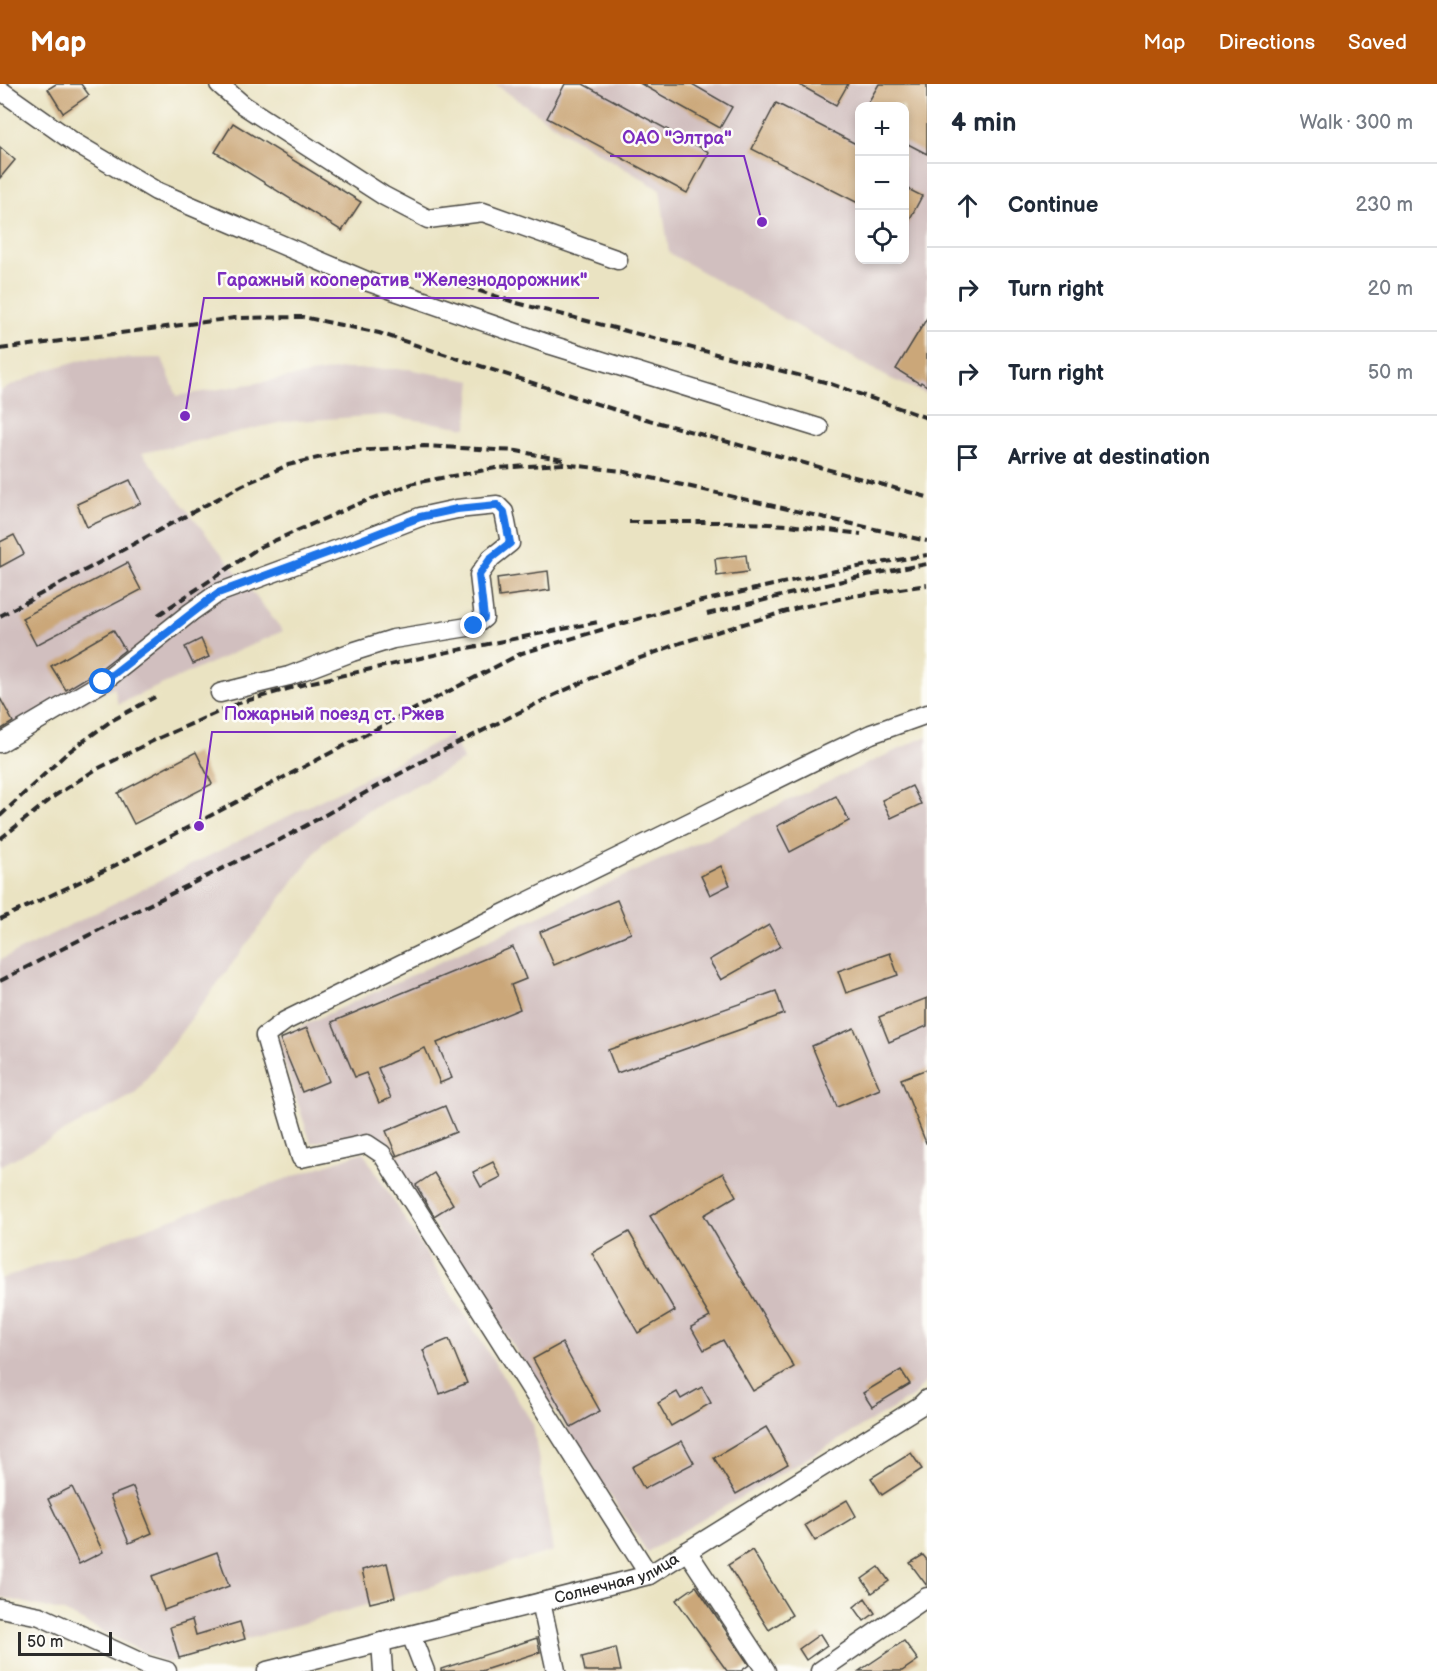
<!DOCTYPE html>
<html lang="en">
<head>
<meta charset="utf-8">
<style>
	body { margin:0; font-family:"Balsamiq Sans",sans-serif; background:#f2f2f3; color:#1f2937 }
	.controls { position:absolute; right:18px; top:18px; display:grid; overflow:hidden; border-radius:12px; box-shadow:0 3px 9px #0003 }
	.controls button { width:54px; height:54px; display:grid; place-items:center; padding:0; border:0; border-bottom:2px solid #e0e1e3; background:#fff; color:#1f2937; font:30px sans-serif }
	.scale { position:absolute; left:18px; bottom:15px; width:94px; box-sizing:border-box; padding-left:6px; border:3px solid #2b2b2b; border-top:0; font-size:16px; line-height:21px; white-space:nowrap; color:#2b2b2b; -webkit-text-stroke:4px #fdfcf7; paint-order:stroke }
	.stop { position:absolute; width:18px; height:18px; margin:-14px; border:4px solid #1a73e8; border-radius:50%; background:#fff }
	.stop.end { background:#1a73e8; border-color:#fff; box-shadow:0 2px 6px #0008 }
	.list { margin:0; padding:0; list-style:none }
	h2 { display:flex; justify-content:space-between; align-items:center; height:78px; margin:0; padding:0 24px; font-size:26px }
	h2 small { font-size:20px; font-weight:400; color:#747a83 }
	.list li { display:grid; grid-template-columns:39px 1fr auto; gap:18px; align-items:center; box-sizing:border-box; height:84px; padding:0 24px; border-top:2px solid #e0e1e3 }
	.list b { display:block; font-size:22px; white-space:nowrap }
	.list em { font-size:20px; font-style:normal; color:#747a83 }
	.icon { flex:none; width:33px; height:33px; fill:none; stroke:currentColor; stroke-width:2; stroke-linecap:round; stroke-linejoin:round }
	.map { position:relative; flex:none; width:927px; height:1587px; overflow:hidden }
	header { display:flex; align-items:center; gap:36px; box-sizing:border-box; height:84px; padding:0 30px; background:#b45309; color:#fff }
	header strong { font-size:28px }
	nav { display:flex; gap:33px; margin-inline-start:auto; font-size:21px }
	main { display:flex }
	aside { flex:1; background:#fff }
	.map>svg:first-child { display:block }
</style>
</head>
<body>
<header>
<strong>Map</strong>
<nav><a>Map</a><a>Directions</a><a>Saved</a></nav>
</header>
<main>
<div class="map">
<svg width="927" height="1587" viewBox="0 0 927 1587">
	<rect width="100%" height="100%" fill="#fdfcf7"/>
	<filter id="ink" filterUnits="userSpaceOnUse"><feTurbulence type="fractalNoise" baseFrequency=".0167" numOctaves="2"/><feDisplacementMap in="SourceGraphic" scale="12" xChannelSelector="R" yChannelSelector="G"/><feConvolveMatrix kernelMatrix="1 2 1 2 8 2 1 2 1" color-interpolation-filters="sRGB"/></filter>
	<filter id="wash" filterUnits="userSpaceOnUse"><feTurbulence type="fractalNoise" baseFrequency=".008" numOctaves="4" result="noise"/><feDisplacementMap in="SourceGraphic" scale="24" xChannelSelector="R" yChannelSelector="G"/><feGaussianBlur stdDeviation="1.35" result="paint"/><feColorMatrix in="noise" values="0 0 0 0 0 0 0 0 0 0 0 0 0 0 0 0 0 1.4 0 .05"/><feComposite in="paint" operator="in"/></filter>
	<g filter="url(#wash)">
		<rect width="100%" height="100%" fill="#eae3c2"/>
		<!-- industrial -->
		<g fill="#d1bfbf" fill-rule="evenodd">
			<path d="M495,0h432v310l-38,-16 -220,-125 -9,-63 -102,-62zM860,22h44v154h-44z"/>
			<path d="M162,274l15,38 164,-27h67l64,12 -5,47 -83,-13 -101,7 -141,31 141,178 -165,73 -4,-17 -114,59v-355l44,-20 40,-12z"/>
			<path d="M451,651l13,25 -95,50 -46,32 -188,252 -135,72v-206z"/>
			<path d="M927,652v644l-13,16 -267,156 -273,-420 -63,11 -35,-105z"/>
			<path d="M363,1068l170,272 20,127 -388,112 -101,-51 -64,-15v-318z"/>
		</g>
		<g id="blocks">
			<!-- building -->
			<g fill="#cba779">
				<path d="M56,0h25l8,11 -26,18 -15,-24z"/>
				<path d="M565,0h18l126,68 -22,41 -140,-75z"/>
				<path d="M641,0h51l40,23 -12,21z"/>
				<path d="M798,0h50l-12,21z"/>
				<path d="M879,0h48v70l-23,-12v-36h-38z"/>
				<path d="M776,19l84,43v58l-108,-55z"/>
				<path d="M233,39l128,79 -19,29 -127,-79z"/>
				<path d="M0,63l15,13 -15,18z"/>
				<path d="M904,103l18,9 -18,34z"/>
				<path d="M927,234v68l-6,-4 -1,2 -24,-15z"/>
				<path d="M130,396l11,23 -54,24 -10,-23z"/>
				<path d="M14,451l10,19 -24,13v-25z"/>
				<path d="M746,471l2,17 -31,4 -2,-17z"/>
				<path d="M127,479l14,27 -105,55 -14,-27z"/>
				<path d="M548,487l2,19 -51,7 -2,-19z"/>
				<path d="M113,546l12,20 -26,20 -33,20 -15,-24z"/>
				<path d="M201,555l8,18 -16,7 -8,-17z"/>
				<path d="M0,614l13,24 -13,8z"/>
				<path d="M196,668l16,32 -78,40 -16,-31z"/>
				<path d="M912,702l9,18 -30,14 -9,-18z"/>
				<path d="M836,712l13,25 -59,31 -13,-26z"/>
				<path d="M721,782l9,19 -20,10 -9,-19z"/>
				<path d="M617,816l14,33 -77,32 -14,-33z"/>
				<path d="M769,841l12,21 -60,34 -12,-20z"/>
				<path d="M513,863l13,32 -15,6 9,24 -83,34 15,35 -12,5 -15,-35 -47,20 13,30 -12,5 -13,-30 -11,4 -23,-55z"/>
				<path d="M890,869l8,22 -52,18 -8,-22z"/>
				<path d="M776,907l8,23 -167,59 -9,-23z"/>
				<path d="M927,914v28l-38,16 -10,-25z"/>
				<path d="M307,944l22,53 -27,11 -22,-53z"/>
				<path d="M854,944l26,61 -43,18 -25,-61z"/>
				<path d="M927,985v73l-1,1 -25,-64z"/>
				<path d="M445,1022l11,26 -59,24 -11,-25z"/>
				<path d="M493,1078l8,15 -20,10 -8,-15z"/>
				<path d="M434,1089l19,31 -19,12 -18,-31z"/>
				<path d="M723,1089l13,23 -32,19 90,152 -41,24 -30,-51 -19,10 -13,-23 19,-10 -60,-101z"/>
				<path d="M629,1148l46,79 -37,22 -46,-80z"/>
				<path d="M449,1255l18,44 -27,11 -17,-44z"/>
				<path d="M562,1259l38,68 -29,16 -38,-68z"/>
				<path d="M901,1286l9,14 -38,23 -9,-14z"/>
				<path d="M702,1303l9,16 -40,23 -13,-23 19,-11 4,7z"/>
				<path d="M766,1343l22,37 -52,30 -22,-36z"/>
				<path d="M682,1357l12,22 -50,26 -12,-22z"/>
				<path d="M911,1369l11,16 -40,26 -11,-17z"/>
				<path d="M72,1403l31,65 -24,12 -31,-65z"/>
				<path d="M133,1403l19,46 -23,10 -19,-47z"/>
				<path d="M847,1416l9,16 -41,25 -10,-16z"/>
				<path d="M752,1466l40,65 -23,15 -41,-65z"/>
				<path d="M217,1468l12,34 -65,24 -12,-34z"/>
				<path d="M923,1471l4,5v26l-17,-23z"/>
				<path d="M387,1479l8,34 -25,6 -8,-33z"/>
				<path d="M879,1483l10,14 -17,12 -10,-14z"/>
				<path d="M696,1502l53,79 -8,6h-14l-51,-71z"/>
				<path d="M865,1514l10,15 -11,8 -10,-14z"/>
				<path d="M192,1536l4,15 44,-13 5,17 -66,19 -9,-31z"/>
				<path d="M820,1550l7,11 -21,15 -7,-11z"/>
				<path d="M537,1554l3,14 -59,19h-40v-2z"/>
				<path d="M904,1557l14,19 -16,11h-43z"/>
				<path d="M616,1564l5,23h-36l-3,-14z"/>
			</g>
		</g>
	</g>
	<g filter="url(#ink)">
		<use href="#blocks" fill-opacity="0" stroke="#484742" stroke-width="1.5"/>
		<g fill="none" stroke-linecap="round" stroke-linejoin="round">
			<defs>
				<g id="minor">
					<path d="M219,0l24,21 141,91 44,23 55,-7 135,48"/>
					<path d="M0,6l75,53 81,48 213,91 182,63 268,83"/>
					<path d="M0,659l103,-61 88,-70 27,-19 120,-44 82,-32 37,-8 40,-4 7,7 6,31 -19,15 -12,17 5,43 -10,8 -81,13 -41,13 -63,24 -69,17"/>
					<path d="M687,1467l79,120"/>
					<path d="M649,1491l-267,-421 -15,-10 -66,14 -36,-122 20,-15 529,-260 57,-27 56,-20"/>
					<path d="M541,1518l15,69"/>
					<path d="M0,1524l40,8 106,49 21,6"/>
					<path d="M411,1551l14,36"/>
					<path d="M381,1558l2,29"/>
					<path id="s1" d="M267,1587l382,-96 271,-169 7,-7"/>
					<path d="M820,1587l107,-74"/>
				</g>
			</defs>
			<!-- minor casing -->
			<use href="#minor" stroke="#484742" stroke-width="21"/>
			<!-- minor -->
			<use href="#minor" stroke="#fff" stroke-width="18"/>
			<!-- rail -->
			<g stroke="#2b2b2b" stroke-width="4" stroke-dasharray="9 4.5" stroke-linecap="butt">
				<path d="M427,190l90,29 308,79 102,36"/>
				<path d="M0,265l234,-31 69,-1 76,16 252,82 296,82"/>
				<path d="M629,438h97l62,3 73,9"/>
				<path d="M707,530l160,-39 60,-11"/>
				<path d="M158,531l102,-68 93,-41 61,-23 82,-15 67,-4 58,7 306,70"/>
				<path d="M0,532l243,-131 45,-20 55,-13 81,-6 93,5 46,9"/>
				<path d="M0,732l67,-63 44,-32 44,-24"/>
				<path d="M0,755l56,-44 39,-25 64,-32 80,-35 69,-20 135,-30 155,-31"/>
				<path d="M0,835l116,-54 406,-212 171,-50 147,-33 87,-15"/>
				<path d="M0,897l118,-61 158,-78 154,-85 120,-60 64,-29 66,-25 117,-35 56,-12 74,-11"/>
			</g>
		</g>
	</g>
	<g fill="none" stroke-linecap="round" stroke-linejoin="round" filter="url(#ink)">
		<!-- route -->
		<path stroke="#1a73e8" stroke-width="8" d="M103,598l115,-89 120,-44 82,-32 37,-8 40,-4 7,7 6,31 -19,15 -12,17 5,43 -10,8"/>
	</g>
	<g text-anchor="middle" dominant-baseline="central" stroke-width="5" stroke-linejoin="round" paint-order="stroke">
		<!-- street labels -->
		<g font-size="16" fill="#2b2b2b" stroke="#fdfcf7">
			<text stroke="none"><textPath href="#s1" startOffset="362">Солнечная улица</textPath></text>
		</g>
	</g>
	<!-- callouts -->
	<path fill="none" stroke="#7b2cbf" stroke-width="2" d="M762 138L744 72H610M185 332L204 214H599M199 742L212 648H456"/>
	<g fill="#7b2cbf" stroke="#fdfcf7" stroke-width="2">
		<circle cx="762" cy="138" r="6"/>
		<circle cx="185" cy="332" r="6"/>
		<circle cx="199" cy="742" r="6"/>
	</g>
	<g font-size="18" text-anchor="middle" font-weight="bold" fill="#7b2cbf" stroke="#fdfcf7" stroke-width="5" stroke-linejoin="round" paint-order="stroke">
		<text x="677" y="60">ОАО "Элтра"</text>
		<text x="402" y="202">Гаражный кооператив "Железнодорожник"</text>
		<text x="334" y="636">Пожарный поезд ст. Ржев</text>
	</g>
</svg>
<div class="controls">
<button>+</button>
<button>−</button>
<button><svg class="icon" aria-label="locate" viewBox="0 0 24 24"><circle cx="12" cy="12" r="6"/><path d="M12 2v4M12 18v4M2 12h4M18 12h4"/></svg></button>
</div>
<div class="scale">50 m</div>
<div class="stop" style="left:103px;top:598px"></div>
<div class="stop end" style="left:474px;top:542px"></div>
</div>
<aside>
<h2>4 min<small>Walk · 300 m</small></h2>
<ul class="list">
<li><svg class="icon" aria-label="ahead" viewBox="0 0 24 24"><path d="M12 20V5M6 11l6-6 6 6"/></svg><div><b>Continue</b></div><em>230 m</em></li>
<li><svg class="icon" aria-label="right" viewBox="0 0 24 24"><path d="M7 20v-9h11M14 6l5 5-5 5"/></svg><div><b>Turn right</b></div><em>20 m</em></li>
<li><svg class="icon" aria-label="right" viewBox="0 0 24 24"><path d="M7 20v-9h11M14 6l5 5-5 5"/></svg><div><b>Turn right</b></div><em>50 m</em></li>
<li><svg class="icon" aria-label="arrive" viewBox="0 0 24 24"><path d="M6 21V4h12l-3 4 3 4H6"/></svg><div><b>Arrive at destination</b></div></li>
</ul>
</aside>
</main>
</body>
</html>
